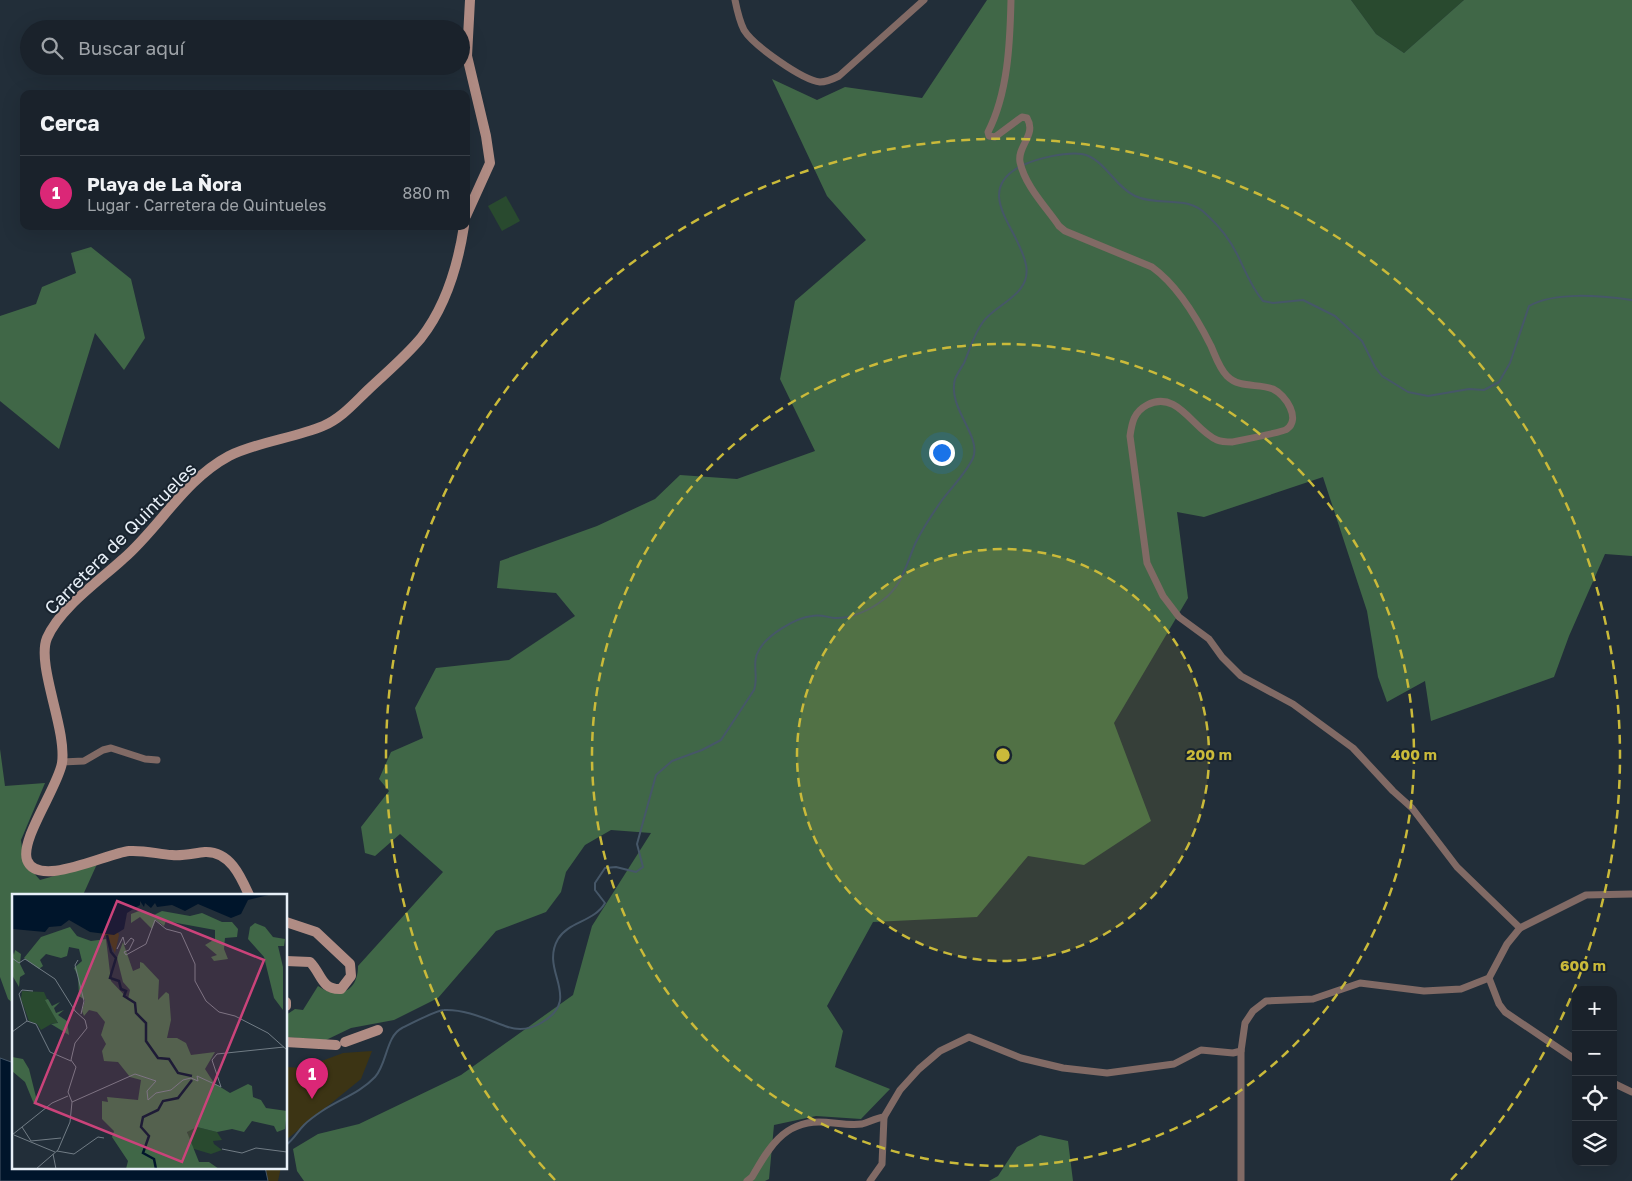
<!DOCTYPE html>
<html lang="es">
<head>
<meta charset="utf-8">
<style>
	body { margin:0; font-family:"Golos Text",sans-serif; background:#272f37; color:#f1f3f6 }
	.controls { position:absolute; right:15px; bottom:15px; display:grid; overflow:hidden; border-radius:10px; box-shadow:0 5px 20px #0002 }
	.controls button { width:45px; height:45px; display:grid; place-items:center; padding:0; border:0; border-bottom:1px solid #383f47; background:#1a222b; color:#f1f3f6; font:25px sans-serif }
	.you { position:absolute; left:941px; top:452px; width:18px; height:18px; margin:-12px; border:4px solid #fff; border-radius:50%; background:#1a73e8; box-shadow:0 0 0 8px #1a73e833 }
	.badge { display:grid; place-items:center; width:32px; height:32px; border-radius:50%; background:#db2777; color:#fff; font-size:16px; font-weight:700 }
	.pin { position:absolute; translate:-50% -41px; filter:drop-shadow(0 1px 2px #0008) }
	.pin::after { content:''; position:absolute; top:26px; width:18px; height:15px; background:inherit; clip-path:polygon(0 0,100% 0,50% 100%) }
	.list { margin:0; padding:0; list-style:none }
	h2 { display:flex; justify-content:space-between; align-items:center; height:65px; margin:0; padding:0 20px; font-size:21px }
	h2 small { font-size:16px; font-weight:400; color:#9fa4a9 }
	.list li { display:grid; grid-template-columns:32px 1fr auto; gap:15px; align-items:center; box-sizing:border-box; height:75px; padding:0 20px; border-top:1px solid #383f47 }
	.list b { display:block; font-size:19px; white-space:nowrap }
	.list p { margin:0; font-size:16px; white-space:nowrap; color:#9fa4a9 }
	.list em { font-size:16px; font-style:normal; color:#9fa4a9 }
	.icon { flex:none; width:28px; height:28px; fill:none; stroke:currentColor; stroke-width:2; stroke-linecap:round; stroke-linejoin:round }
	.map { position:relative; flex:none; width:1632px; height:1181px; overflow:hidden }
	.search { position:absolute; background:#1a222b; box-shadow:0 5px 20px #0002; left:20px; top:20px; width:450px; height:55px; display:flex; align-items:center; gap:12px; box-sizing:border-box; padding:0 18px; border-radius:28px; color:#9fa4a9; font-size:19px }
	.panel { position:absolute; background:#1a222b; box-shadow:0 5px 20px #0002; left:20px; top:90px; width:450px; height:140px; border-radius:10px }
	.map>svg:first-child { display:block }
</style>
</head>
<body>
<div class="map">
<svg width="1632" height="1181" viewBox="0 0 1632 1181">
	<rect width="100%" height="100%" fill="#222e39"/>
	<!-- green -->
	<g fill="#294a2f">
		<path d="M1351,0h113l-60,53 -28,-19z"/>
		<path d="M506,196l14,25 -18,10 -14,-25z"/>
	</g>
	<!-- forest -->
	<g fill="#406747">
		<path d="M987,0h364l25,34 28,19 60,-53h168v556l-27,-2 -36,82 -15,41 -123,44 -6,-40 -38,21 -9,-25 -11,-66 -44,-134 -119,40 -27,-5 11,86 -74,125 37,98 -67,44 -56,-9 -51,61 -104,5 -46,84 16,25 -8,36 55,22 -29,30 -45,-3 -42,9 -5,54 -4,2h-461l-7,-10 -4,-22 25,-15 41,-10 102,-49 112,-80 19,-69 59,-93 -40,-3 -26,15 -19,27 -5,20 -15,20 -50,19 -58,67 -44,22 -43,8 -25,12 -40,-3v-22l9,-6 8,1 15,-24c20,14 40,6 40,-20l85,-94 -43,-38 -25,22 -10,-3 -4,-26 28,-36 -10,-12 12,-27 32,-14 -8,-30 21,-40 73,-8 66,-44 -19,-23 -59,-5 3,-27 97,-35 58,-27 25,-24 57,4 78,-28 -35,-72 15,-78 71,-61 -39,-44 -55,-117 45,21 28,-13 77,11z"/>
		<path d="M91,247l40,32 14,59 -21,32 -29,-37 -36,116 -59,-48v-85l36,-12 6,-17 34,-14 -5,-20z"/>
		<path d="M0,749l5,37 40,-3 -24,57 3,22 16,18 57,-16 -14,31h-69v109l-6,-5 -8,-22z"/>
		<path d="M1040,1135l28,6 5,40h-84l9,-5 19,-29z"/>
	</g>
	<!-- sand -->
	<g fill="#3c3414">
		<path d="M372,1051l-11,28 -75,61v-73l17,1 40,-15z"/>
		<path d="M224,1167h57l-3,14h-45z"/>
	</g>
	<!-- water -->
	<path fill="#00152b" stroke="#465768" d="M0,1058l14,5v104h251l3,14h-268z"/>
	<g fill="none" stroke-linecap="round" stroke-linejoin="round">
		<!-- stream -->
		<g stroke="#465768" stroke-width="2">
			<path d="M1023,165c16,-7 41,-13 59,-11 22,4 33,33 53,42 23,11 52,-2 72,19 12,11 23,25 30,39 8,16 14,33 26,47l10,2 30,-3 32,16 27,25 13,26 7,9 26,16 20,4 41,-7 15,1 15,-8 11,-19 19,-57c27,-15 73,-10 103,-6"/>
			<path d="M286,1145c8,-6 11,-13 18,-20 5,-5 12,-10 18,-14 18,-12 38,-18 53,-34 12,-13 11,-41 27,-49 8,-4 35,-18 42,-18 21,-1 42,9 61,16 13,5 24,4 36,-3 43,-25 -2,-51 17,-84 11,-18 36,-17 47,-36l-10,-13v-7l10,-15 11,-1 20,5 7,-5 -6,-23 19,-69 16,-14 30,-11 19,-10 33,-50c5,-13 -3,-28 5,-40 8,-15 36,-32 53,-34 7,-2 15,1 22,2 17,1 36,-8 49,-18 20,-15 23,-36 33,-58 7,-14 17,-29 26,-42 10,-13 24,-27 31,-42 9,-22 -26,-50 -18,-79 2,-5 6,-11 9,-16 6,-14 10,-29 19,-41 12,-18 49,-27 43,-57 -6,-35 -53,-72 -7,-98"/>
		</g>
		<!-- street -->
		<g stroke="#816a65" stroke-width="7">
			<path d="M735,0c2,10 4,20 9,30 9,15 58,50 76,52 7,0 13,-3 19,-6l85,-76"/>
			<path d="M1011,0c-1,43 -3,93 -23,132l1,4 6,1 27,-20 5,1c10,17 -10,28 -7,44 5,24 26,45 39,64l6,5 87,36c25,18 45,51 59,79 4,9 8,22 16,30 13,13 31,7 46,13 13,6 28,30 14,40 -3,3 -50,12 -55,13 -5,0 -10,0 -15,-2 -24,-10 -39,-51 -70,-35 -13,7 -15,17 -17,31l17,127 16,33 16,21 30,22 13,18 19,19 52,28 60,44 40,43 19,17 45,59 63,61"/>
			<path d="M62,762l22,-1 19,-11 8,-2 34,11 12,1"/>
			<path d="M1489,978l10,26 6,8 71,48"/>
			<path d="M1613,1083l19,9"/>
			<path d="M747,1181l5,-4c16,-28 31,-55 67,-55 14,0 29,4 43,2 7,-2 14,-6 22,-7"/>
			<path d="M870,1181l12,-17 2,-47 16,-27 19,-21 21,-18 29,-14 52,21 42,10 44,5 67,-9 27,-14 32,3 8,-2 4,-28 8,-12 13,-10 47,-2 47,-16 64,8 37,-2 28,-11 18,-34 13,-16 66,-33 46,-1"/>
			<path d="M1241,1181v-130"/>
		</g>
		<!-- secondary -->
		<g stroke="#b08c84" stroke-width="10">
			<path d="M466,216l24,-53 -4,-27 -19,-80 3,-56"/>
			<path d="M249,895c-8,-18 -19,-44 -44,-43 -11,1 -21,4 -33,3 -14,-1 -28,-5 -43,-4 -22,2 -91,38 -102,9 -7,-21 31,-73 35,-97 5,-34 -26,-98 -15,-125 13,-30 52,-57 76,-79 37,-32 61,-79 106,-103 28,-14 65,-18 94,-30 19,-8 32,-24 47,-38 17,-16 36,-32 51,-50 25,-32 37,-73 43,-112"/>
			<path d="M286,922l30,10 34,32 1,12 -10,13c-20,1 -19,-15 -31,-27l-24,-1"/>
			<path d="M286,1002v4"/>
			<path d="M286,1042l50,3"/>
			<path d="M345,1042l33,-12"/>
		</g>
	</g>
	<!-- distance rings -->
	<circle cx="1003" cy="755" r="206" fill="#caba3a" fill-opacity=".12"/>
	<g fill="none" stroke="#caba3a" stroke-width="2.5" stroke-dasharray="9 6">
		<circle cx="1003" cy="755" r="206"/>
		<circle cx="1003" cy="755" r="411"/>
		<path d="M555 1180A617 617 0 1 1 1451 1180"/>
	</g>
	<g text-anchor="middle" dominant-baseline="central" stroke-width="4" stroke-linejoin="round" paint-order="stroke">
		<!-- street labels -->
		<g font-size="18" fill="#e8f0f8" stroke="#19242f">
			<text transform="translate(120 538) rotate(-45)">Carretera de Quintueles</text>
		</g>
	</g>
	<!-- overview -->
	<g transform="translate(12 894)">
		<rect width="275" height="275" fill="#222e39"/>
		<path d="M10,97l22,1 14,32 -5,-1 -12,7 -4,-6 -8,-3 -8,-22zM185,233l20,5 5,8 -9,1 1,3 8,6 -11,4 -20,-6 -4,-17z" fill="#294a2f"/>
		<path d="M127,17l15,4 8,-4 28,5 12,-3 20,9h10l6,7 -1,8 -12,1 -1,11 4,10 -14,2 -3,-4 6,-2 -12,-10 10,-6v-9l-49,-9 -2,5 -8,-6 -4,9 -12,-12 -9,6v-9zM243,29l10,4 8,10 12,2 -1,7h-6l5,21v43l-9,-12 -10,-41 -16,-18 2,-12zM58,33l7,9 14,5 15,-2 5,42 17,18 2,-9 -7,-8 -6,-24 6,-16 10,29 7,-3v-6l3,1 16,17 -1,20 8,-8 3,2 2,26 -4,18h10l9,5 5,12 24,-3 -10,17 9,14 16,10 18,-9 4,2 1,11 8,3 5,8 21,3 -2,18 -8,3 -3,-6 -22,-5 -8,11 -12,-3 -15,3 -20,-5 -10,5 12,30h10l10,7h-93l2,-8 -16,-24 2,-6 -12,-12v-18l6,1 -1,-5 31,3 3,-20 -11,-3 -12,-15 -14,-1 -2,-10 4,-7 -5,-9 4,-13 -8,-10 -8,-2 -5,6 -2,-5 3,-11 -6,-4 -1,-20 -4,-8 8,-7 -3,-12 -10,-2 -2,9 -6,2 -15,-4 -6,6 3,6 -4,3 -15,-11 17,-21zM0,55l2,6 1,-5 6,4 -1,10 5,10 -5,3 -1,10 -7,-12zM36,105l4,7 8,-4 -6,6 2,5 8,-3 -6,5 9,6 2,14 -18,-11 7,-1 -13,-23zM0,163l11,2 6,10 8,32 -3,3 -9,-22 -13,-11z" fill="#406747"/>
		<path d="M105,36l2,5 -4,18 -7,-15 -10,-6z" fill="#3c3414"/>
		<path d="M0,0h261l-25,6 -7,14 -10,4 -33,-14 -13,7 -13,-6 -15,2 -2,-4 -4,5 -6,-5 -1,4 -4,-6v4l-13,8 -3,16 -10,6 -24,-3 -21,-12 -8,6 -12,1 -4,5 -32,-3z" fill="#00152b"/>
		<path fill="none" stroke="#00152b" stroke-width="2.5" d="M95,41l4,17 5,6 -6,20 9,3 2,8 5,2 -2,5 11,7 1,10 10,10v18l12,17 11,1 9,14 14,3M144,275l-2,-10 -11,-6 6,-17 -8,-9 2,-10 15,-7 5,-9 15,-3 14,-18"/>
		<path fill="none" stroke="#717c85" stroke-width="1" d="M105,55l6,-12 2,8 6,-7 3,2 -5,10 -5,2 2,3 20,-11 9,-24 11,9 15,4 14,31v17l11,20 13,11 16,4 33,17 19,17M0,64l7,5 6,-4 30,20 20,32 10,9 2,8 -12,15 -4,17 5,7 -8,25 4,10M66,66l-3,5 9,36 -3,13M15,127l9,3 14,28 21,9M0,138l15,-11 -8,-27 3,-4 11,1M60,208l63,-28 21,7 -9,10 1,9 8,-7 15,-3 12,-10 8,-2 7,3 -1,-5 24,11 -9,-27 5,-6 67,-7M10,233l9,14M0,241l40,-32 16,-7M2,241l41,17M19,247l30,-3M210,255l20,4 14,-5 31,4M45,257l17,3 24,-17 6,1M41,260l3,15M24,275l22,-19 12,-28 2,-20"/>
		<path fill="#ca437a" fill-opacity="0.15" stroke="#ca437a" stroke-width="2.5" d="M105,7l147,59 -82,202 -147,-59z"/>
		<rect width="275" height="275" fill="none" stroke="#e8f0f8" stroke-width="2.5"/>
	</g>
	<circle cx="1003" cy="755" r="8" fill="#caba3a" stroke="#19242f" stroke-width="2.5"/>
	<g font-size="15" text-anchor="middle" font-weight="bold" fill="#caba3a" stroke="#19242f" stroke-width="4" stroke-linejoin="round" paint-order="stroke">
		<text x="1209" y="760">200 m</text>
		<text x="1414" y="760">400 m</text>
		<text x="1583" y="971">600 m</text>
	</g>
</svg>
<div class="controls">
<button>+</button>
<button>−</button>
<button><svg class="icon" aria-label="locate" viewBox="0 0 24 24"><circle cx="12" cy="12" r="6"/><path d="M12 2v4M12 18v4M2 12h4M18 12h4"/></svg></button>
<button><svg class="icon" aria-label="layers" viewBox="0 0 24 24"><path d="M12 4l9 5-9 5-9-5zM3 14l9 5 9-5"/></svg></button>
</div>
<div class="you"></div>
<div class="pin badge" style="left:312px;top:1099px">1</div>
<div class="search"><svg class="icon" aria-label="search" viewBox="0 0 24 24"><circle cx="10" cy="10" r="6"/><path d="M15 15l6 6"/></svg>Buscar aquí</div>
<section class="panel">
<h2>Cerca<small></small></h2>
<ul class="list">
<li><span class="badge">1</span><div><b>Playa de La Ñora</b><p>Lugar · Carretera de Quintueles</p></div><em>880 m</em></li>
</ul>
</section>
</div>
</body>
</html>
